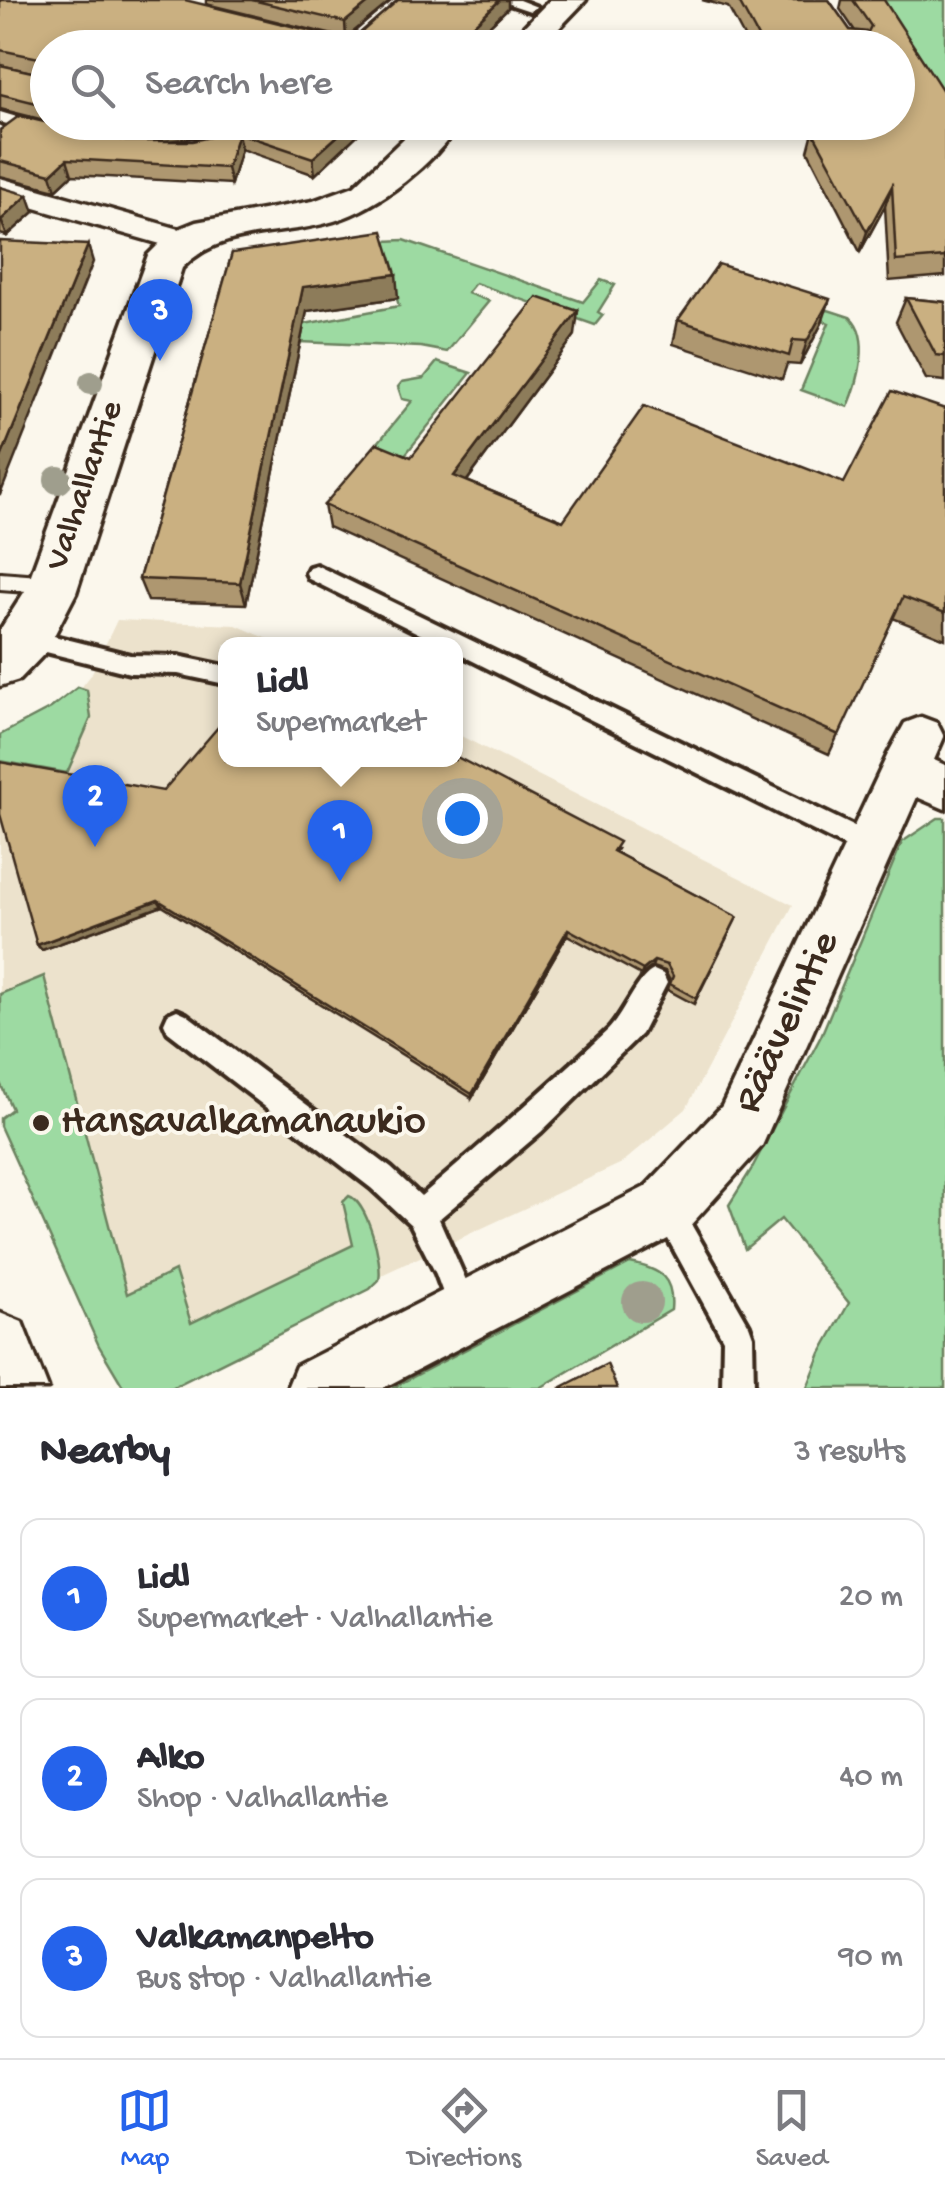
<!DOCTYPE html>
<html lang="en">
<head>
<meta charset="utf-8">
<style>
	body { margin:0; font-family:"Gochi Hand",sans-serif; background:#f7f7f7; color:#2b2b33 }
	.you { position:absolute; left:462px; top:818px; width:35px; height:35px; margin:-25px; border:8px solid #fff; border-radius:50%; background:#1a73e8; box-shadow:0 0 0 15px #1a73e833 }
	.badge { display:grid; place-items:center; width:65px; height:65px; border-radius:50%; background:#2563eb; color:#fff; font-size:32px; font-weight:700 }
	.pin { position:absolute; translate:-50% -82px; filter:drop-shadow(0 2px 5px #0008) }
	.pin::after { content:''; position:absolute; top:52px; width:35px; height:30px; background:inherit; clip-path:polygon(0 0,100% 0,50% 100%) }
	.popup { position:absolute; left:218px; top:637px; width:245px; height:130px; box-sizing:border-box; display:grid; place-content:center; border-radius:20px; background:#fff; filter:drop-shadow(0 2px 8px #0005); font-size:32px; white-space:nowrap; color:#7c7c81 }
	.popup b { font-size:38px; color:#2b2b33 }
	.popup::after { content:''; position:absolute; left:50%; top:100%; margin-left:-20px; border:20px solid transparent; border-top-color:#fff }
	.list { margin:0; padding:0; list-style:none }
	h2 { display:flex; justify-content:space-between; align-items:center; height:130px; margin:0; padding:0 40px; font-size:42px }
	h2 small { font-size:32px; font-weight:400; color:#7c7c81 }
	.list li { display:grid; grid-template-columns:65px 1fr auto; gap:30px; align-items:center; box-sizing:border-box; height:160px; margin:0 20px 20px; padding:0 20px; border:2px solid #e1e1e2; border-radius:20px }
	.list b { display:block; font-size:38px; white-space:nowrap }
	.list p { margin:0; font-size:32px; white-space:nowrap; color:#7c7c81 }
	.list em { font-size:32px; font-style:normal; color:#7c7c81 }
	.icon { flex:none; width:55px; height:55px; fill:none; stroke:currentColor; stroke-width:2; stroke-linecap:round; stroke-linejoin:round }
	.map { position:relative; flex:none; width:945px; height:1388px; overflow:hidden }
	.search { position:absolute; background:#fff; box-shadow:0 5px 15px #0003; left:30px; right:30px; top:30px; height:110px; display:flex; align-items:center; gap:25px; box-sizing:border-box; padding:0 35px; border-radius:55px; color:#7c7c81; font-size:38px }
	.sheet { height:670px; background:#fff }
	nav { display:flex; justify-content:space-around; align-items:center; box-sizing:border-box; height:140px; border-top:2px solid #e1e1e2; background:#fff; font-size:28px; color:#7c7c81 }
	nav a { display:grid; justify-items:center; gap:5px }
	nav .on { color:#2563eb }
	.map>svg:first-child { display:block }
</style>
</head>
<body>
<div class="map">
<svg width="945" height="1388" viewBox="0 0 945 1388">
	<rect width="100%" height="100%" fill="#fbf7ec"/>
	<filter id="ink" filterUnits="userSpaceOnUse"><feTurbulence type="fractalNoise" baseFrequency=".01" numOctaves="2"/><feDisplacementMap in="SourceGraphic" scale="20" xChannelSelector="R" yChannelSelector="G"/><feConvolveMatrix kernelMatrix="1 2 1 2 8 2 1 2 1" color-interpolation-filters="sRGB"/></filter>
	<g filter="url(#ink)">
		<!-- built -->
		<path fill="#ece2cc" d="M117,620l119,5 44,19h-55v116h230v-27l338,172 -107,204 -64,54 -434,202h-52l-37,-19 -99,-220v-8l12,-9 -12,-26v-342l73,-43 18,-23z"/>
		<!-- green -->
		<g fill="#9ddaa2" stroke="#6c8260" stroke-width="2.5">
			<path d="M883,0h62v101z"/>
			<path d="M404,240l179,62 18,-22 14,5 -17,27 5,3 -8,10 -120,-42 -8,10 22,8 -42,51 -26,-5 -146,-6 -2,-11 126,-24 -15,-51 1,-14z"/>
			<path d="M828,310l22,7c22,20 8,66 -2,90l-47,-17 28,-67 -17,-6z"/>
			<path d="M437,362l34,11 -67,83 -27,-12 35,-43 -10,-2 -4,-12 4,-5 22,-4z"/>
			<path d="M78,687l9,3 4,28 -24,55 -67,-12v-26l51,-27z"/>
			<path d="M938,818h7v570h-138l14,-35 28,-50 -68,-84 -36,30 -16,-44 22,-35 70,-134 81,-194z"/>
			<path d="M44,976l83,318 48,-23 16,52 162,-78 -10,-43 6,-6c18,6 34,65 30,84l-9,9 -199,99h-47l-25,-42 -99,-220v-8l12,-9 -12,-26v-89z"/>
			<path d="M630,1263c31,6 44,15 41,47l-131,78h-148z"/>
		</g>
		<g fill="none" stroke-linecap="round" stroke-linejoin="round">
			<defs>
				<g id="lane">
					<path d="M497,0h22l18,7 -7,4z"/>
					<path d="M0,112l47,14 3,3 -8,5 -42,-12z"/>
					<path d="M178,122h22l41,18 -13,3z"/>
					<path d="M316,565l564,274 3,8 -3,8 -9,3 -9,-3 -407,-203v-8h-15l-131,-65 -3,-6 3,-6z"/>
					<path d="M0,573l53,4 11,8 -11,8 -53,-4z"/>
					<path d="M26,629l104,26 48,1 47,10v18l-47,-10 -48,-1 -104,-26 -8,-3 -3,-6 3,-6z"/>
					<path d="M654,970l9,4 4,9 -26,51 -100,98 -102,87 41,93 -4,11 -11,4 -11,-4 -18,-49 -25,-49 -40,-37 -203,-156 -4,-9 4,-9 9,-4 9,4 205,154 30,28c64,-54 126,-109 187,-166 16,-16 30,-54 46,-60z"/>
					<path d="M666,1193l10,5 73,127 4,11 1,52h-32l1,-49 -72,-131 5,-10z"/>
				</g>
				<g id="street">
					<path d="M0,178l197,56 5,7 -5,7 -12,3 -185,-53z"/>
					<path d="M921,717l16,6 7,14 -10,23 11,5v44l-28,-12 -155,349 -75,83 -304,159h-96l9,-22 349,-179 77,-81 166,-352 17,-31z"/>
					<path d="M0,1313l22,9 26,66h-48z"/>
				</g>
				<g id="secondary">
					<path d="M550,0h36l-46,48h-37z"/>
					<path d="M421,122h40c-28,42 -79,84 -127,99 -51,16 -113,6 -152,47l-106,325 -31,60 -26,27 -19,6v-56l25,-39 123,-336 23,-23 25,-10 117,-21 41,-15z"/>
				</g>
			</defs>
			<!-- lane casing -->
			<use href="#lane" stroke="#3b2a1e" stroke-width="8"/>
			<!-- street casing -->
			<use href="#street" stroke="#3b2a1e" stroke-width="7"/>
			<!-- secondary casing -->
			<use href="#secondary" stroke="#3b2a1e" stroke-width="7"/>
			<!-- lane -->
			<use href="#lane" fill="#fbf7ec" fill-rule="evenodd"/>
			<!-- street -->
			<use href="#street" fill="#fbf7ec" fill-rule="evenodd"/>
			<!-- secondary -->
			<use href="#secondary" fill="#fbf7ec" fill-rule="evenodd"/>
		</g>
		<!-- trees -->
		<g fill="#9f9e8d">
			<circle cx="91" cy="383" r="12"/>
			<circle cx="58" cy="480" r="14"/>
			<circle cx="642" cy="1302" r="20"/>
		</g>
		<!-- wall -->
		<g fill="#ae976f" stroke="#3b2a1e" stroke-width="2.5">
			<path d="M0,0l337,36 -131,-32v-4h186l-43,36h8l41,-36h110v8l-42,40h-418v73l-48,-12v-44l45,10 -45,-10z"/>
			<path d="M702,0h127l21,30 5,1 -15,-22 2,-9h11l92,94v182l-56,5 -4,-75 -25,46 -52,-101 5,-19 85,-84h-148l-22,-41z"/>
			<path d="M55,122h143l3,15 -34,4h25l44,-10 9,-9h126l-56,53 -74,-26 -10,35 -159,-9 -16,15 -56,-14v-46l125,11h25l-44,-5z"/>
			<path d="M212,122h24l-9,6z"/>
			<path d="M0,187l34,25 -27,24 -7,-2z"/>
			<path d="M232,253l166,45 -91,13 -61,293 -98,-3 -9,-22z"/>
			<path d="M906,298l39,4v79l-19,-2 -30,-57z"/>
			<path d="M678,320l144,3 -22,42 -13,-1 -5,15 -109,-35z"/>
			<path d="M575,335l-108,146 96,40 281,-38 101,-74v230l-52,-21 -64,136 -501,-227 -4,-22 87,-48z"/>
			<path d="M163,791l454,58 -2,3 122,65 -43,87 -26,-14 2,-9 -5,-10 -13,-4 -11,8 -74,-40 -95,163 -310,-192 -120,44 -5,-5z"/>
		</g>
		<!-- shaded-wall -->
		<g fill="#8d7b5a" stroke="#3b2a1e" stroke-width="2.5">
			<path d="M372,0h20l-46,38 -1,-16z"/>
			<path d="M500,0h8v8l-42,40h-17z"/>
			<path d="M198,122l3,15 -42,5 -4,-16z"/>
			<path d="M353,122h18l-56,53 -2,-17z"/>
			<path d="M238,133l3,16 -10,35 -4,-16z"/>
			<path d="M67,159l5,16 -16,15 -5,-16z"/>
			<path d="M892,186l-7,20 -25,46 7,-20z"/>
			<path d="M28,195l6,17 -27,24 -6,-16z"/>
			<path d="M88,245l5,17 -93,233v-35z"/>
			<path d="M396,274l2,24 -91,13 -61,293 -6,-21 63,-296z"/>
			<path d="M830,299l-8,24 -22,42 7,-24z"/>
			<path d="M578,311l-3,24 -121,163v-22z"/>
			<path d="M158,900l4,6 -120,44 -5,-5z"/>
			<path d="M568,929l-1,6 -95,163v-4z"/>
			<path d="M654,961l-2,6 -11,8 2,-5z"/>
		</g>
		<!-- building -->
		<g fill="#cab081" stroke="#3b2a1e" stroke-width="2.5">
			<path d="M0,0h185l147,36h25l41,-36h102l-51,48h-401v58l-48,-12v-29l45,10 -1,-16 -44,-9z"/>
			<path d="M252,0h120l-27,22z"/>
			<path d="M738,0h91l21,30 18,2 3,-6 -18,-26h31l61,94v163l-49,4 -4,-75 -25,46 -54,-100 7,-10h78v-74h-134z"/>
			<path d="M19,116l106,25h67l44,-10 9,-9h108l-40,36 -75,-25 -11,35 -160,-9 -16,15 -51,-13v-31z"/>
			<path d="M126,122h56l-27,4z"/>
			<path d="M0,187l28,8 -27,25h-1z"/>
			<path d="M383,231l13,43 -93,13 -63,296 -101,-4 93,-326z"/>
			<path d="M0,241l88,4 -88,215z"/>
			<path d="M718,264l112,35 -23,42 -14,-1 -4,16 -111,-36z"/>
			<path d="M537,297l41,14 -124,165 109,45 81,-115 200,77 48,-92 53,18v204l-42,-16 -64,138 -515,-230 53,-62 34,14z"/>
			<path d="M906,298l39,4v54l-9,-1z"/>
			<path d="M225,719v41h230v-4l164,86 -6,9 124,66 -41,81 -26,-14 3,-8 -6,-11 -13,-4 -11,9 -75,-41 -96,165 -314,-194 -121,45 -37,-131v-52l163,29z"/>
			<path d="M607,1364l10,24h-57z"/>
		</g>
	</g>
	<!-- markers -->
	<circle fill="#3b2a1e" stroke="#fbf7ec" stroke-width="4" cx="41" cy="1123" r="10"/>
	<g text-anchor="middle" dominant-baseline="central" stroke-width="8" stroke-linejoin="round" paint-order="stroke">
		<!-- street labels -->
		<g font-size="35" fill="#3b2a1e" stroke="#fbf7ec">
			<text transform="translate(86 486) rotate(-71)">Valhallantie</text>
		</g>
		<!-- near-street labels -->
		<g font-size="42" fill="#3b2a1e" stroke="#fbf7ec">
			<text transform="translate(789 1023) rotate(-65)">Räävelintie</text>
		</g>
		<!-- near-poi labels -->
		<g font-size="42" fill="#3b2a1e" stroke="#fbf7ec" text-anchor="start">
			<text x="61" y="1123">Hansavalkamanaukio</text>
		</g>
	</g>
</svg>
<div class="you"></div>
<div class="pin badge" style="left:340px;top:882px">1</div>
<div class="popup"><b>Lidl</b>Supermarket</div>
<div class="pin badge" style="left:95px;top:847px">2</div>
<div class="pin badge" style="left:160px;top:361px">3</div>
<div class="search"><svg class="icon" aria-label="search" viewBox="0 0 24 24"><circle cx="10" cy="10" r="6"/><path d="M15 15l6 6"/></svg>Search here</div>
</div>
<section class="sheet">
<h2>Nearby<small>3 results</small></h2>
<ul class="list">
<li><span class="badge">1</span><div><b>Lidl</b><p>Supermarket · Valhallantie</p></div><em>20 m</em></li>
<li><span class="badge">2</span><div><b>Alko</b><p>Shop · Valhallantie</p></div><em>40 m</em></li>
<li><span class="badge">3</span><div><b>Valkamanpelto</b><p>Bus stop · Valhallantie</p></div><em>90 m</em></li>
</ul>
</section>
<nav>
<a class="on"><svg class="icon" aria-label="map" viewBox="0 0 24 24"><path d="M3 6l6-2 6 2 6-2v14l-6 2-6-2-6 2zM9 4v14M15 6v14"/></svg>Map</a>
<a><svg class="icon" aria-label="directions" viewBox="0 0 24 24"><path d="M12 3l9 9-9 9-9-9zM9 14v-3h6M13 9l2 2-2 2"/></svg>Directions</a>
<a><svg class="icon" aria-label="saved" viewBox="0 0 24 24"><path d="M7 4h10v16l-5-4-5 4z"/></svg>Saved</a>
</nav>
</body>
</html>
